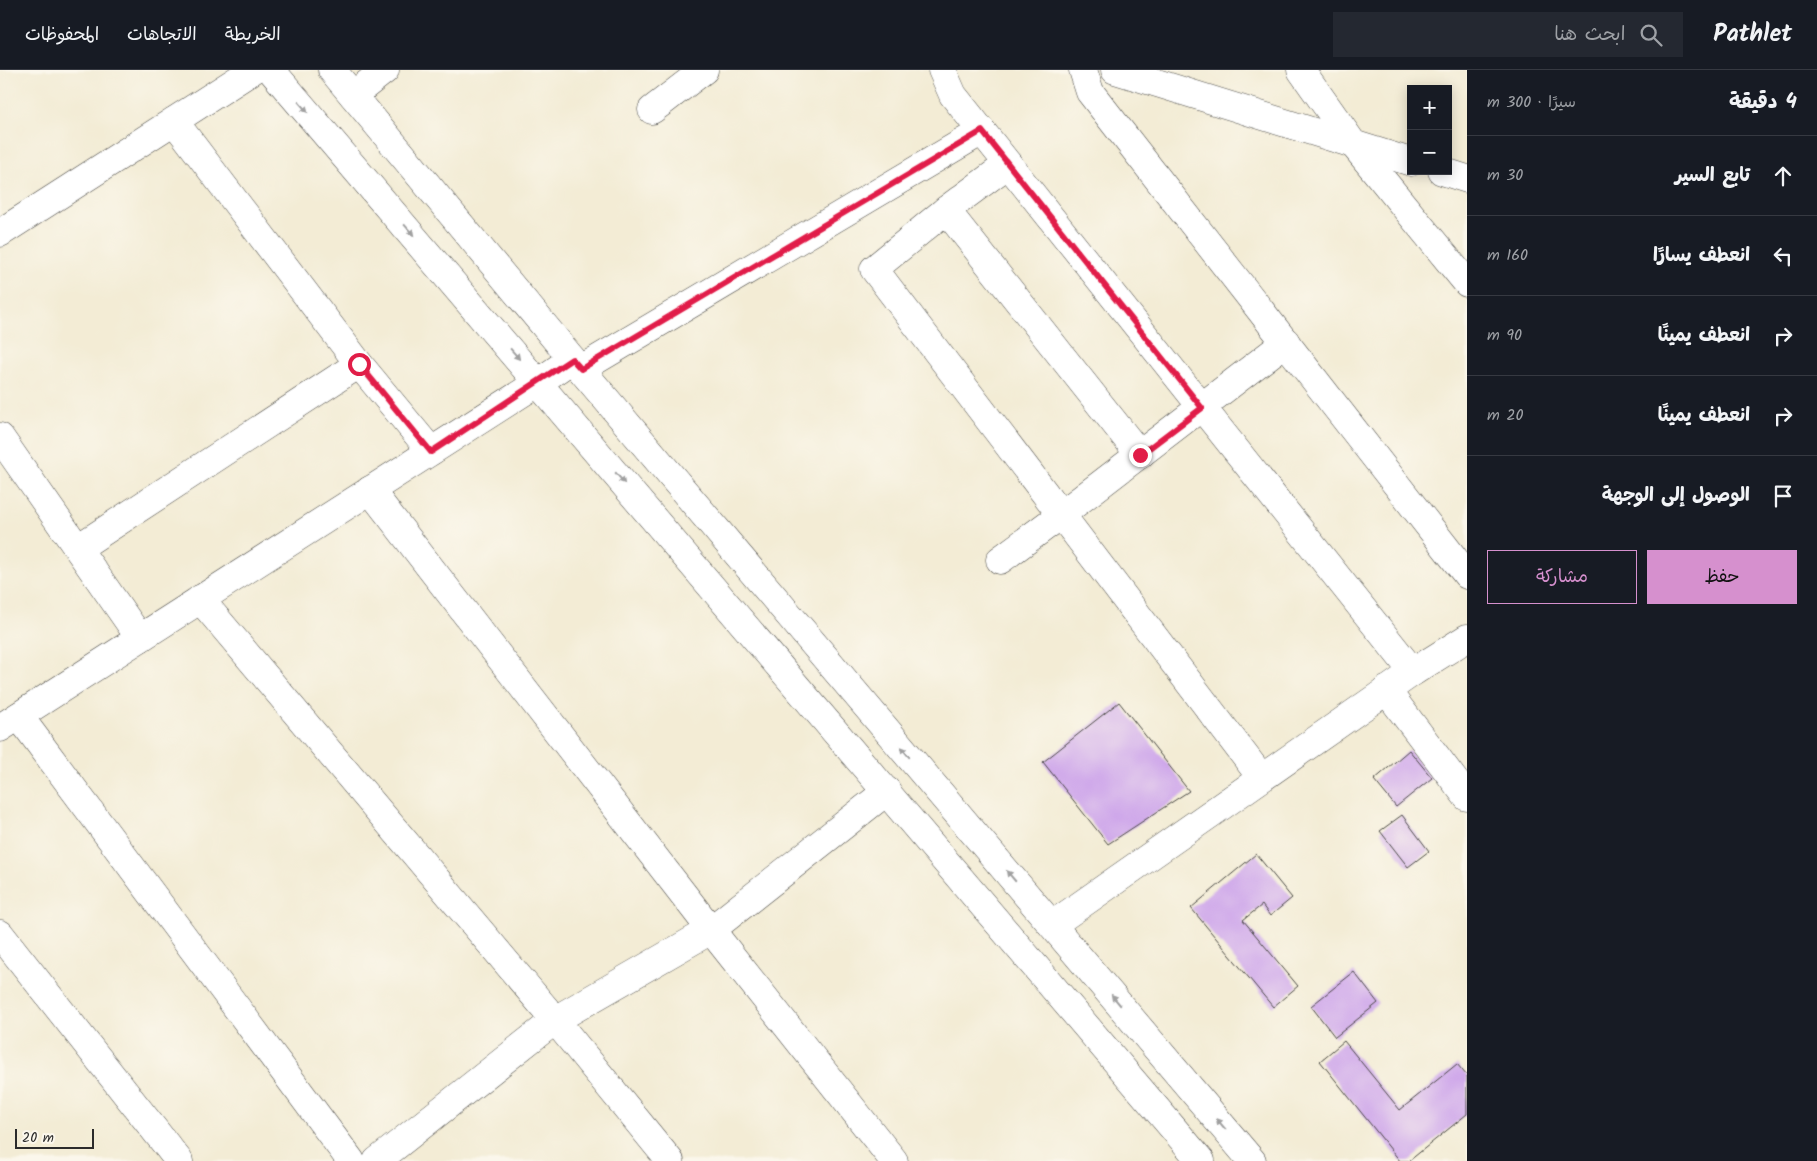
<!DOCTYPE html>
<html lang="ar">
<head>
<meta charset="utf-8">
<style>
	body { margin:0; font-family:Kalam,"Playpen Sans Arabic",sans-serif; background:#242831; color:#f1f3f6; direction:rtl }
	.controls { position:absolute; right:15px; top:15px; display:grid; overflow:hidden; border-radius:0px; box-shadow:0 2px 12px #0003 }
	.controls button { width:45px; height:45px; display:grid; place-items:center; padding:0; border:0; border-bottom:1px solid #363941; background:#171b24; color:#f1f3f6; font:25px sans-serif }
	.scale { position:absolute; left:15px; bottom:12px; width:79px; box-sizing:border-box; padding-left:5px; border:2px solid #2b2b2b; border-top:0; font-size:14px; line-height:18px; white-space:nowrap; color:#2b2b2b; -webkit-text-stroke:4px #fbf7ec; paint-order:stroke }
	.stop { position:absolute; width:15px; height:15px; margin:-11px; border:4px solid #e11d48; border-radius:50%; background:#fff }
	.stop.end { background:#e11d48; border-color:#fff; box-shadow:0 1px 5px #0008 }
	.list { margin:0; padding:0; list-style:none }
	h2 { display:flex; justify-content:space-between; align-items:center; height:65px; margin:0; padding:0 20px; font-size:21px }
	h2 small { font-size:16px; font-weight:400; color:#9ea1a6 }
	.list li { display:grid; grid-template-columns:32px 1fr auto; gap:15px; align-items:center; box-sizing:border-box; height:80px; padding:0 20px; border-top:1px solid #363941 }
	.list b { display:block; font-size:19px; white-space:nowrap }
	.list em { font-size:16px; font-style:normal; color:#9ea1a6 }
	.actions { display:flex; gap:10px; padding:15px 20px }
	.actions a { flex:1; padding:11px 0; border:1px solid #d690ce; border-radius:0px; text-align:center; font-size:18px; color:#d690ce }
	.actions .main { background:#d690ce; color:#111 }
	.icon { flex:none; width:28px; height:28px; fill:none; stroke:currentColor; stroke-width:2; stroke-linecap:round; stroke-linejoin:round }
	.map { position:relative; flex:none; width:1467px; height:1091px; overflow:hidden; direction:ltr }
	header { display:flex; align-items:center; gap:30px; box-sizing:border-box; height:70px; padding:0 25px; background:#171b24; border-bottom:1px solid #363941 }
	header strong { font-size:24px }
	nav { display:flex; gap:28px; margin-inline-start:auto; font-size:18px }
	.search { width:350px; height:45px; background:#242831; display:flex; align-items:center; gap:12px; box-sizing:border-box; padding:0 18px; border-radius:0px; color:#9ea1a6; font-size:19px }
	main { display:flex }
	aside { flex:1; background:#171b24 }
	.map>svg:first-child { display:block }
</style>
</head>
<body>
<header>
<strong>Pathlet</strong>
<div class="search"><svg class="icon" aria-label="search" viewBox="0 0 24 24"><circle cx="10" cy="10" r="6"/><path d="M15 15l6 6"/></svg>ابحث هنا</div>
<nav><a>الخريطة</a><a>الاتجاهات</a><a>المحفوظات</a></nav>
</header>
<main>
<aside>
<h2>4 دقيقة<small>سيرًا · 300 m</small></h2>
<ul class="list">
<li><svg class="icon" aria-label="ahead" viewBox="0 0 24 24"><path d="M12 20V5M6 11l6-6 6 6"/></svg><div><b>تابع السير</b></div><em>30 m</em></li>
<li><svg class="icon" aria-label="left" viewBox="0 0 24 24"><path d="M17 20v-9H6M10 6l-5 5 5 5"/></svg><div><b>انعطف يسارًا</b></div><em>160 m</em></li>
<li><svg class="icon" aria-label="right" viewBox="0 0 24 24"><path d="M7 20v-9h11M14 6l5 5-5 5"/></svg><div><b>انعطف يمينًا</b></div><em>90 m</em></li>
<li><svg class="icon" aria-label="right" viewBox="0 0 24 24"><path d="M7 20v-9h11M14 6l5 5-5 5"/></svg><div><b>انعطف يمينًا</b></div><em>20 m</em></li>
<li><svg class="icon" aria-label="arrive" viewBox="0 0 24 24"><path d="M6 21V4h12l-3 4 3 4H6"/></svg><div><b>الوصول إلى الوجهة</b></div></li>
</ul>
<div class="actions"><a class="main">حفظ</a><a>مشاركة</a></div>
</aside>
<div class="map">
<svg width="1467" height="1091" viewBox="0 0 1467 1091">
	<rect width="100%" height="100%" fill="#fbf7ec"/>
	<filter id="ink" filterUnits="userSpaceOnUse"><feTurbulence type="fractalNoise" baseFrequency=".02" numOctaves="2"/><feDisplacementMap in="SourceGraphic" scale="10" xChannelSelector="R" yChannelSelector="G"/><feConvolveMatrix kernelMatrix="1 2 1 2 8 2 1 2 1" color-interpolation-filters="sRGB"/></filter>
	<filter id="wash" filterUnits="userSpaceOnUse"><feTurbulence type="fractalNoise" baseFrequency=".0096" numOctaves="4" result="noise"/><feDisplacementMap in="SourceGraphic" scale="20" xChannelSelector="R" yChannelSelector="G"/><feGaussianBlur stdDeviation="1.12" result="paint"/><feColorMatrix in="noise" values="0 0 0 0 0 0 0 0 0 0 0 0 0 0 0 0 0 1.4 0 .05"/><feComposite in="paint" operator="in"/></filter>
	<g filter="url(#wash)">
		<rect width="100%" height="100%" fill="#f3ecd5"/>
		<g id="blocks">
			<!-- building -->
			<g fill="#cca3ea">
				<path d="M1119,632l70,89 -81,53 -65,-82z"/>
				<path d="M1409,680l23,28 -36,29 -22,-27z"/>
				<path d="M1402,745l27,36 -21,16 -28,-36z"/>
				<path d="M1256,784l36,44 -22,18 -8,-11 -19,15 55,66 -25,21 -82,-99z"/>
				<path d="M1354,902l24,31 -43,34 -24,-31z"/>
				<path d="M1344,971l56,69 57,-46 10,12v38l-58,47h-9l-80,-100z"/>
			</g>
		</g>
	</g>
	<g filter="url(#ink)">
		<use href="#blocks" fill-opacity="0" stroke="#494844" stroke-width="1"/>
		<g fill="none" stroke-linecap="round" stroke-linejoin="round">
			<defs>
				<g id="minor">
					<path d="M942,0l11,25 460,577"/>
					<path d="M1083,0l7,22 377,483"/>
					<path d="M1115,0l296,92"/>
					<path d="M1301,0l53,75 113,138"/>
					<path d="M353,25l32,-25"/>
					<path d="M652,40l52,-40"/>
					<path d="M174,51l185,243 72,87"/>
					<path d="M1008,94l-62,46 -72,59 387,508"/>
					<path d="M1442,101l25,8"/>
					<path d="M946,140l194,245"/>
					<path d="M0,163l253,-163"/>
					<path d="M581,299l401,-238"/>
					<path d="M0,367l140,201"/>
					<path d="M370,420l341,440 183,231"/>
					<path d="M78,478l281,-184"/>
					<path d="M1000,490l62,-46 224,-172"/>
					<path d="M200,529l355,421 115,141"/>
					<path d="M1386,620l81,107"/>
					<path d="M19,646l332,445"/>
					<path d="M0,658l539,-346 33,-23"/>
					<path d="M1052,855l361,-253 54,-34"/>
					<path d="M0,864l179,227"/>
					<path d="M377,1091l178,-141 156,-90 176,-139"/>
				</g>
				<g id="major">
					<path d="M271,0l930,1091"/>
					<path d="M332,0l240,289 680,802"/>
				</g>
			</defs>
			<!-- minor casing -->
			<use href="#minor" stroke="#494844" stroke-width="29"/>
			<!-- major casing -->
			<use href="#major" stroke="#494844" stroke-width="29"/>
			<!-- minor -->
			<use href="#minor" stroke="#fff" stroke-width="28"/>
			<!-- major -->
			<use href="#major" stroke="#fff" stroke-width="28"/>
		</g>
		<!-- one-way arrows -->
		<defs><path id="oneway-solid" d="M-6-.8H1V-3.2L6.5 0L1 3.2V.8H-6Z" transform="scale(1.25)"/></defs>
		<g fill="#a0a0a0">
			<use href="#oneway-solid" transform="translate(303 37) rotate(49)"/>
			<use href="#oneway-solid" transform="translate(409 160) rotate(49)"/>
			<use href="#oneway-solid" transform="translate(515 284) rotate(49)"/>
			<use href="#oneway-solid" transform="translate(620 408) rotate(50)"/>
			<use href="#oneway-solid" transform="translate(905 682) rotate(-130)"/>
			<use href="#oneway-solid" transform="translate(1011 806) rotate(-130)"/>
			<use href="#oneway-solid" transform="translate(1116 930) rotate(-130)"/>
			<use href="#oneway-solid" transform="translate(1221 1054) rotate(-130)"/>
		</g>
	</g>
	<g fill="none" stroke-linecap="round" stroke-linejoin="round" filter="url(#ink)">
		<!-- route -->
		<path stroke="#e11d48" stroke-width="6" d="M359,294l72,88 141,-93 9,10 401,-238 220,277 -62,47"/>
	</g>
</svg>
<div class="controls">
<button>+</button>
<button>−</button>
</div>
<div class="scale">20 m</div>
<div class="stop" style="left:359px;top:294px"></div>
<div class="stop end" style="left:1140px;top:385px"></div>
</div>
</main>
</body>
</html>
